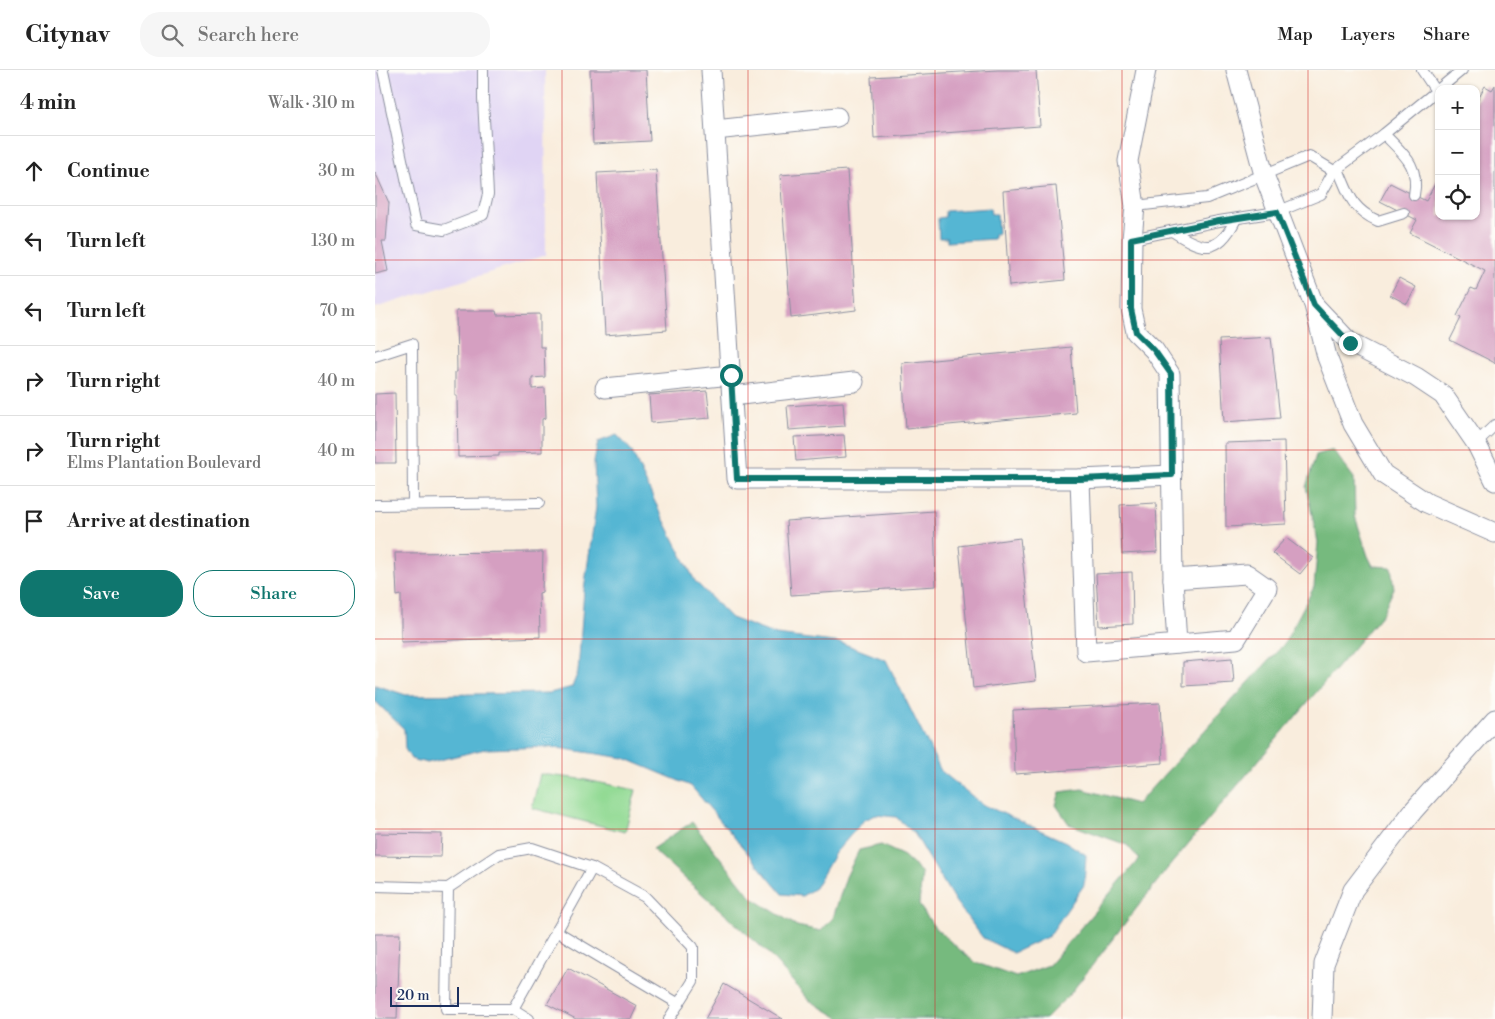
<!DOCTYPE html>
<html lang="en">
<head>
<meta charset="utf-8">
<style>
	body { margin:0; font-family:"Libre Bodoni",serif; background:#f6f6f6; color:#222 }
	.controls { position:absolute; right:15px; top:15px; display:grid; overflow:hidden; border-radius:10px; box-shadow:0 1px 4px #0004 }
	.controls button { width:45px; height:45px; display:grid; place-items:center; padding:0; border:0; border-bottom:1px solid #e0e0e0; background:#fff; color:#222; font:25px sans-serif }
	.scale { position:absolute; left:15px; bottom:12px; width:69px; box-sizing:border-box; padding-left:5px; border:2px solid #1b2f5e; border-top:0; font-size:14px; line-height:18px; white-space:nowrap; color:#1b2f5e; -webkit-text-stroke:4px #fdfcf7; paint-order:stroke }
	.stop { position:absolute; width:15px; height:15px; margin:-11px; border:4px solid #0f766e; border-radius:50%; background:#fff }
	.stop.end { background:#0f766e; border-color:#fff; box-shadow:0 1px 5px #0008 }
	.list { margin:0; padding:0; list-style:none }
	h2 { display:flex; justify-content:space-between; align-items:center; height:65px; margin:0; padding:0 20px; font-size:21px }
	h2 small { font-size:16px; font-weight:400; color:#767676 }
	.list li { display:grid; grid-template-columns:32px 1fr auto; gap:15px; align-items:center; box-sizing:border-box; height:70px; padding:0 20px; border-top:1px solid #e0e0e0 }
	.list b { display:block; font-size:19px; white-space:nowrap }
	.list p { margin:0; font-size:16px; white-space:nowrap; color:#767676 }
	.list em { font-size:16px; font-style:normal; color:#767676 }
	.actions { display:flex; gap:10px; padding:15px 20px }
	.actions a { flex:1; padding:11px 0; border:1px solid #0f766e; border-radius:20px; text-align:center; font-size:18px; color:#0f766e }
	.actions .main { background:#0f766e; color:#fff }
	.icon { flex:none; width:28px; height:28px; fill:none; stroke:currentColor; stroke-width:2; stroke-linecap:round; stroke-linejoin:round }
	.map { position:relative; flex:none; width:1120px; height:949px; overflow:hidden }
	header { display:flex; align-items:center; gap:30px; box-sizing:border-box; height:70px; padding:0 25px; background:#fff; border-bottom:1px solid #e0e0e0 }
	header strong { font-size:24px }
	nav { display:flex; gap:28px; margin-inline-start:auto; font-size:18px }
	.search { width:350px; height:45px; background:#f6f6f6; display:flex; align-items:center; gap:12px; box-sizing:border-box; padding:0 18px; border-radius:20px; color:#767676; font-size:19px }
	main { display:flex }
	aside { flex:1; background:#fff }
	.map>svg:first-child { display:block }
</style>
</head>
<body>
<header>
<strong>Citynav</strong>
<div class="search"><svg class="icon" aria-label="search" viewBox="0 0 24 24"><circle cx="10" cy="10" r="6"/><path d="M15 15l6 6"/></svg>Search here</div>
<nav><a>Map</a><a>Layers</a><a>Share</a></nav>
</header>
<main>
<aside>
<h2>4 min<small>Walk · 310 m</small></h2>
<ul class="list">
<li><svg class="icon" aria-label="ahead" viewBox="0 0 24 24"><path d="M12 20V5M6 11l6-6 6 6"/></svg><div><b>Continue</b></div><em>30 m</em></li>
<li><svg class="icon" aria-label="left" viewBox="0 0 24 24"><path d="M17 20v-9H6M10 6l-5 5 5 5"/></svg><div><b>Turn left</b></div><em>130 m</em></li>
<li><svg class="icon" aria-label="left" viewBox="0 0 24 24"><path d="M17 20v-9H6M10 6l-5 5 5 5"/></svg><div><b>Turn left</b></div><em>70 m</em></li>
<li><svg class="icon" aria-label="right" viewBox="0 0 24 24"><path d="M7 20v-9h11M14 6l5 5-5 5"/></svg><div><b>Turn right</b></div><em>40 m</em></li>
<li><svg class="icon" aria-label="right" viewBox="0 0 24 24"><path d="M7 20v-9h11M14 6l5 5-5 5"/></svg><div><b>Turn right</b><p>Elms Plantation Boulevard</p></div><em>40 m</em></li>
<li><svg class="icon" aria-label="arrive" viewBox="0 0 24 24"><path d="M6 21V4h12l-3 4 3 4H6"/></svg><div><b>Arrive at destination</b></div></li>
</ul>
<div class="actions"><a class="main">Save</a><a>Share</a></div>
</aside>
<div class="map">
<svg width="1120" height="949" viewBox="0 0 1120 949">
	<rect width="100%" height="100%" fill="#fdfcf7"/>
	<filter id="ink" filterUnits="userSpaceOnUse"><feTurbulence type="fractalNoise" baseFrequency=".02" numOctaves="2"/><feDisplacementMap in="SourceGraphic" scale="10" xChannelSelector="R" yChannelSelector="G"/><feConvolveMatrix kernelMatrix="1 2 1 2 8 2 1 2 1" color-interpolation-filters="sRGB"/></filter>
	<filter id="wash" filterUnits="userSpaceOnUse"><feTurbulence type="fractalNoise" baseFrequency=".0096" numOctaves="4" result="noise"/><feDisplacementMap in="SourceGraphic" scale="20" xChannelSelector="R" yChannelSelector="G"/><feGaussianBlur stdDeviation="1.12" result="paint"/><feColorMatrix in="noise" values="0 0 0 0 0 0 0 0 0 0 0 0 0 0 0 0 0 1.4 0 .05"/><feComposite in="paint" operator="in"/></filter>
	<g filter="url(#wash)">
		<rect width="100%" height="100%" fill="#f9eddd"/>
		<!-- built -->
		<path fill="#e0d4f4" d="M0,0h170l1,185 -171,53z"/>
		<!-- green -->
		<path fill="#93da94" stroke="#578479" d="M165,704l41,5 55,11 -11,42 -93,-24z"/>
		<!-- forest -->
		<path fill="#76ba7e" stroke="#48746e" d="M958,380l21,28 1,38 13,40 5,10 18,1 3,21 -11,25 -216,256 -97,125 -25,25h-204l-32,-19 -43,-49 -114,-102 40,-27 60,76 45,28 24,5 12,-13 13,-41 13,-27 22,-5 23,11 18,17 -3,32 16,23 39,34 42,15 33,-12 90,-106 -12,-14 -58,-21 -13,-19 4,-13 22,-3 55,15 147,-160 30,-57 4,-45 -12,-55 10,-32z"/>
		<!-- water -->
		<g fill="#54b6d3" stroke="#387298">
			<path d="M615,138l1,6h6l1,20h-4v5l-47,3v-4h-8l-1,-20 7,-1v-6z"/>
			<path d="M242,365l14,15 24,52 40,79 36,37 45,17 66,8 44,17 55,111 41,33 84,38 20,13 -2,30 -35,51 -36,17 -30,-15 -28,-37 -41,-68 -18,-16 -20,-2 -12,5 -29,33 -20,35 -13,8 -20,-2 -91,-108 -67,-28 -73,-11 -66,2 -58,14 -16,-4 -6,-10 -1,-20 -29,-28v-16l31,10 144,-2 22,-6 6,-15 6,-82 12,-83 -2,-46 4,-19z"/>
		</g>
		<g id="blocks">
			<!-- building -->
			<g fill="#d59fc1">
				<path d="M215,0h56l4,71 -57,3z"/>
				<path d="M623,0h38l4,56 -166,12 -3,-61z"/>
				<path d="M1120,15v278l-45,-23 11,-22 -4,-2 14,-28 5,2 9,-19 -75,-38 7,-13 -37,-19 10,-18 36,18 13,-25v40h37v-114l9,-16 7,4z"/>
				<path d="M281,100l11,160 -62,5 -8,-162z"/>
				<path d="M472,100l9,140 -65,8 -11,-143z"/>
				<path d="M0,102l14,31 -3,38h-4l6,30 -13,3z"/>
				<path d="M681,116l9,94 -56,6 -6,-95z"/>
				<path d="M1024,208l17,9 -9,17 -17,-9z"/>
				<path d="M81,241h40l1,4 43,-1v33h4l1,30 -13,1v11l13,-1 1,30 -4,1v33l-43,1v3l-41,1 -1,-61h-2v-24h2z"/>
				<path d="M896,267l9,81 -56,4 -5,-82z"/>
				<path d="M696,277l5,66 -170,16 -4,-66z"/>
				<path d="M332,321l3,27 -59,5 -2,-28z"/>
				<path d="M20,323l1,70h-21v-69z"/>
				<path d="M468,332l2,24 -56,4 -2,-24z"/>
				<path d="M469,365l2,22 -50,4 -2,-24z"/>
				<path d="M909,371l2,83 -60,3 -1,-84z"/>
				<path d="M781,433l2,49 -36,2 -2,-49z"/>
				<path d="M559,441l2,75 -145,9 -5,-74z"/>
				<path d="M645,468l16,143 -63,7 -14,-142z"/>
				<path d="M911,468l27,20 -13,16 -28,-21z"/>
				<path d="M168,482l-1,40 -3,1 1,44 -139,5v-47l-4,1 -2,-43z"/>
				<path d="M757,502l1,52 -34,2 -3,-52z"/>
				<path d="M857,588l2,25 -51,3v-24z"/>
				<path d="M785,633l3,60 -148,11 -2,-64z"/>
				<path d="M0,763l67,1 -1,23 -66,-1z"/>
				<path d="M0,864h25l-3,85h-22z"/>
				<path d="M193,898l69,38 -6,13h-55l-29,-15z"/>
				<path d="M349,914l59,35h-78z"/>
			</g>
		</g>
	</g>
	<g filter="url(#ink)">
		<use href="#blocks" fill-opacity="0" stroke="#8a8e9e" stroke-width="1"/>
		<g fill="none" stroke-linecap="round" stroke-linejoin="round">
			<defs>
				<g id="lane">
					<path d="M8,0l33,155 28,5 39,-15 5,-21 -5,-95v-29"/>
					<path d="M1047,0l14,21"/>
					<path d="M1064,19l23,-19"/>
					<path d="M1009,64c19,20 36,31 30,61"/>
					<path d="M963,99c11,25 13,40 40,52l26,-8"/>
					<path d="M760,136l72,-8 102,-42 25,15"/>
					<path d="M797,161c31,20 46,24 64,-12"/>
					<path d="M757,169l87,-18 58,-9 44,-18 13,-23 50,-37 55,-45"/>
					<path d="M0,286l37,-12 1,160"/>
					<path d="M1101,373l19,-18"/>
					<path d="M0,435l164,-2"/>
					<path d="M0,816l73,2 51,-34 33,-6 60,20 53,29 48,50v34l-24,38"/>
					<path d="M73,818l-2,121h67l16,10"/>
					<path d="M181,861l123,73"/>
					<path d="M138,939l79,-141"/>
				</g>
				<g id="street">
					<path d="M336,0l26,409h343l6,173 150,-13 31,-51 -20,-14 -74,5 -3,-205 -16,-24 -18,-18 -5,-23 1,-70 3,-33 -7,-45 18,-91"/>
					<path d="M861,0l28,105 50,130 13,52 26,67 30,50 44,29 68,30"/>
					<path d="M340,60l122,-13"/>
					<path d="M940,236l35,37 66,34 27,18 33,48 19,38"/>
					<path d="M230,318l126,-13"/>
					<path d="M357,326l122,-14"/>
					<path d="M705,409l92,-4"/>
					<path d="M798,509l4,65"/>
					<path d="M947,949l2,-55 29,-74 60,-79 82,-92"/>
				</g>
			</defs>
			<!-- lane casing -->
			<use href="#lane" stroke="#8a8e9e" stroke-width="12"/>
			<!-- street casing -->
			<use href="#street" stroke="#8a8e9e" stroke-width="21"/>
			<!-- lane -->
			<use href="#lane" stroke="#fff" stroke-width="10"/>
			<!-- street -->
			<use href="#street" stroke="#fff" stroke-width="19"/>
		</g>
	</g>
	<g fill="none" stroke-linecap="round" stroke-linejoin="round" filter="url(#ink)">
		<!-- route -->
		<path stroke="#0f766e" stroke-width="6" d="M356,305l6,104h343l92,-4 -1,-101 -17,-24 -18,-18 -5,-23v-70l88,-18 58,-9 37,93 36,38"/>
	</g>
	<!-- grid -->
	<path fill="none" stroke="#d62828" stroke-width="1" stroke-opacity="0.55" d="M187,0v949M373,0v949M560,0v949M747,0v949M933,0v949M0,190h1120M0,380h1120M0,569h1120M0,759h1120"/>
</svg>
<div class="controls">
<button>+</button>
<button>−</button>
<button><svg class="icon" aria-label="locate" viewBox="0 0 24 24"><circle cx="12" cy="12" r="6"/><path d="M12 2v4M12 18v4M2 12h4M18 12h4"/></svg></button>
</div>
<div class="scale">20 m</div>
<div class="stop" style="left:356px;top:305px"></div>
<div class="stop end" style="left:975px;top:273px"></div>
</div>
</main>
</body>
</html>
